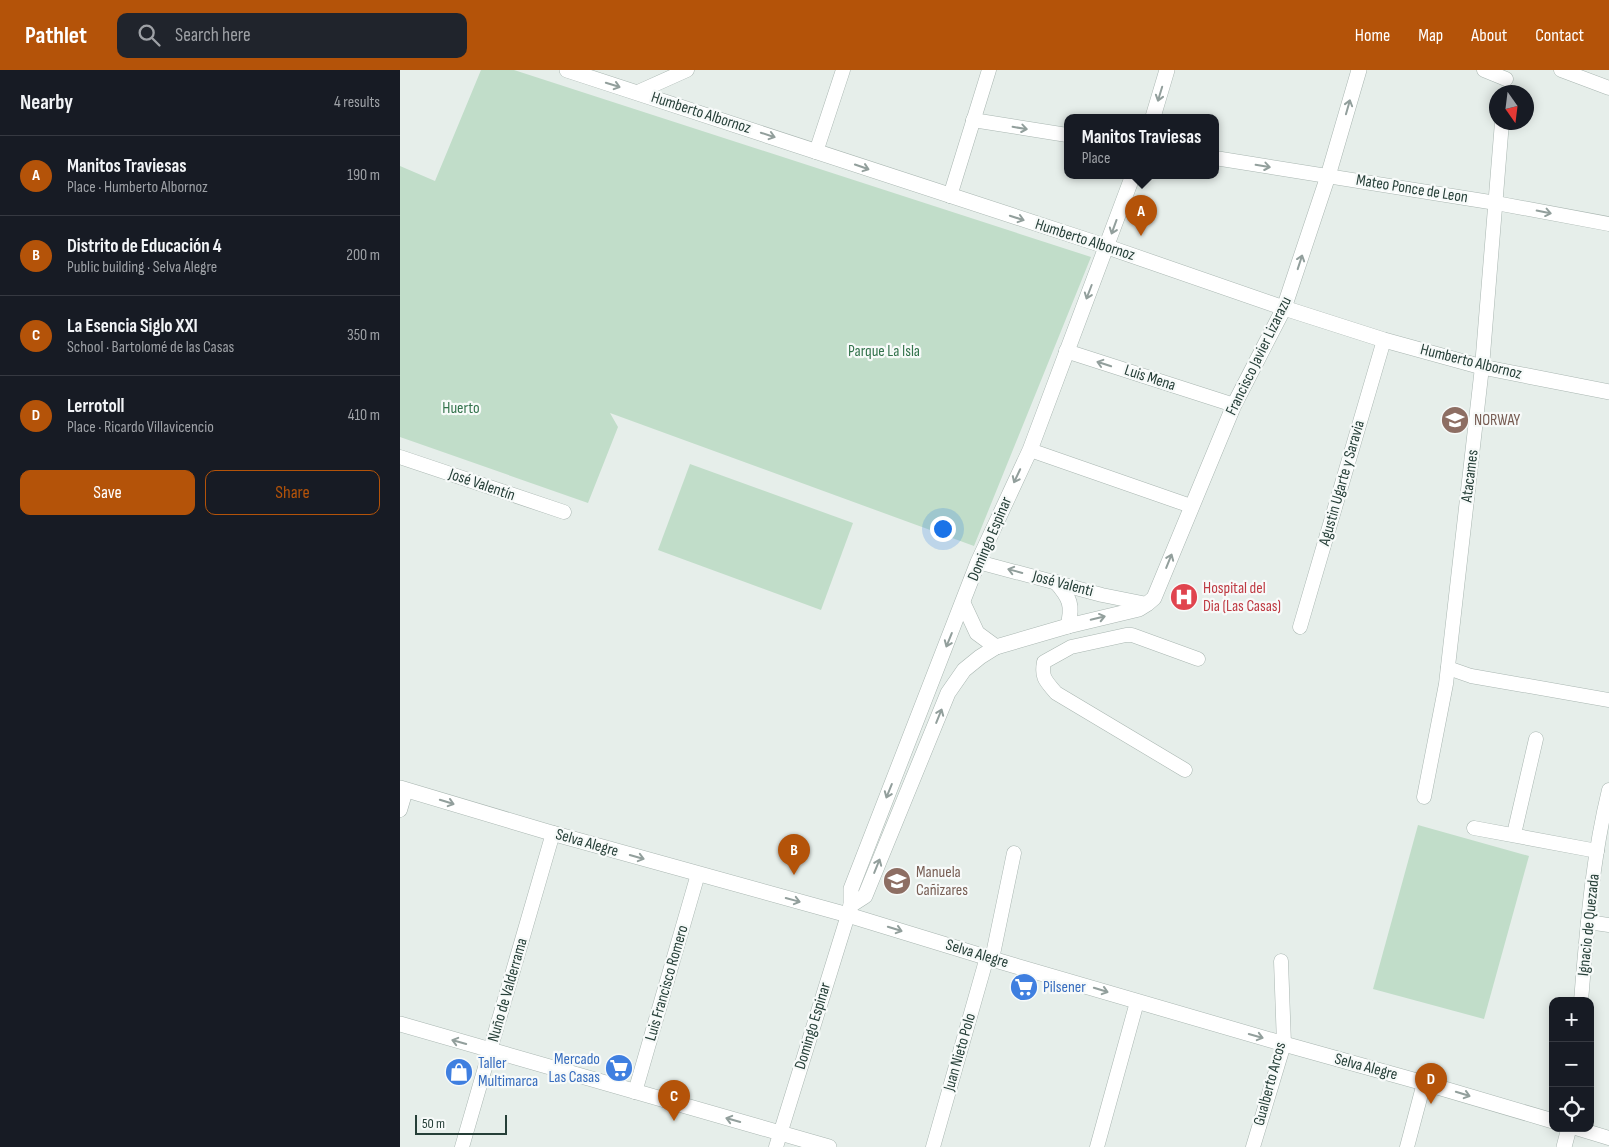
<!DOCTYPE html>
<html lang="en">
<head>
<meta charset="utf-8">
<style>
	body { margin:0; font-family:"Sofia Sans Condensed",sans-serif; background:#20242c; color:#f1f3f6 }
	.controls { position:absolute; right:15px; bottom:15px; display:grid; overflow:hidden; border-radius:10px; box-shadow:0 2px 12px #0003 }
	.controls button { width:45px; height:45px; display:grid; place-items:center; padding:0; border:0; border-bottom:1px solid #363941; background:#171b24; color:#f1f3f6; font:25px sans-serif }
	.compass { position:absolute; left:1089px; top:15px; width:45px; height:45px; border-radius:50%; background:#171b24; box-shadow:0 2px 12px #0003; rotate:166deg }
	.scale { position:absolute; left:15px; bottom:12px; width:92px; box-sizing:border-box; padding-left:5px; border:2px solid #263f38; border-top:0; font-size:14px; line-height:18px; white-space:nowrap; color:#263f38; -webkit-text-stroke:4px #f7faf9; paint-order:stroke }
	.you { position:absolute; left:542px; top:458px; width:18px; height:18px; margin:-12px; border:4px solid #fff; border-radius:50%; background:#1a73e8; box-shadow:0 0 0 8px #1a73e833 }
	.badge { display:grid; place-items:center; width:32px; height:32px; border-radius:50%; background:#b45309; color:#fff; font-size:16px; font-weight:700 }
	.pin { position:absolute; translate:-50% -41px; filter:drop-shadow(0 1px 2px #0008) }
	.pin::after { content:''; position:absolute; top:26px; width:18px; height:15px; background:inherit; clip-path:polygon(0 0,100% 0,50% 100%) }
	.popup { position:absolute; left:664px; top:44px; width:155px; height:65px; box-sizing:border-box; display:grid; place-content:center; border-radius:10px; background:#171b24; filter:drop-shadow(0 1px 4px #0005); font-size:16px; white-space:nowrap; color:#9ea1a6 }
	.popup b { font-size:19px; color:#f1f3f6 }
	.popup::after { content:''; position:absolute; left:50%; top:100%; margin-left:-10px; border:10px solid transparent; border-top-color:#171b24 }
	.list { margin:0; padding:0; list-style:none }
	h2 { display:flex; justify-content:space-between; align-items:center; height:65px; margin:0; padding:0 20px; font-size:21px }
	h2 small { font-size:16px; font-weight:400; color:#9ea1a6 }
	.list li { display:grid; grid-template-columns:32px 1fr auto; gap:15px; align-items:center; box-sizing:border-box; height:80px; padding:0 20px; border-top:1px solid #363941 }
	.list b { display:block; font-size:19px; white-space:nowrap }
	.list p { margin:0; font-size:16px; white-space:nowrap; color:#9ea1a6 }
	.list em { font-size:16px; font-style:normal; color:#9ea1a6 }
	.actions { display:flex; gap:10px; padding:15px 20px }
	.actions a { flex:1; padding:11px 0; border:1px solid #b45309; border-radius:10px; text-align:center; font-size:18px; color:#b45309 }
	.actions .main { background:#b45309; color:#fff }
	.icon { flex:none; width:28px; height:28px; fill:none; stroke:currentColor; stroke-width:2; stroke-linecap:round; stroke-linejoin:round }
	.map { position:relative; flex:none; width:1209px; height:1077px; overflow:hidden }
	header { display:flex; align-items:center; gap:30px; box-sizing:border-box; height:70px; padding:0 25px; background:#b45309; color:#fff }
	header strong { font-size:24px }
	nav { display:flex; gap:28px; margin-inline-start:auto; font-size:18px }
	.search { width:350px; height:45px; background:#20242c; display:flex; align-items:center; gap:12px; box-sizing:border-box; padding:0 18px; border-radius:10px; color:#9ea1a6; font-size:19px }
	main { display:flex }
	aside { flex:1; background:#171b24 }
	.map>svg:first-child { display:block }
</style>
</head>
<body>
<header>
<strong>Pathlet</strong>
<div class="search"><svg class="icon" aria-label="search" viewBox="0 0 24 24"><circle cx="10" cy="10" r="6"/><path d="M15 15l6 6"/></svg>Search here</div>
<nav><a>Home</a><a>Map</a><a>About</a><a>Contact</a></nav>
</header>
<main>
<aside>
<h2>Nearby<small>4 results</small></h2>
<ul class="list">
<li><span class="badge">A</span><div><b>Manitos Traviesas</b><p>Place · Humberto Albornoz</p></div><em>190 m</em></li>
<li><span class="badge">B</span><div><b>Distrito de Educación 4</b><p>Public building · Selva Alegre</p></div><em>200 m</em></li>
<li><span class="badge">C</span><div><b>La Esencia Siglo XXI</b><p>School · Bartolomé de las Casas</p></div><em>350 m</em></li>
<li><span class="badge">D</span><div><b>Lerrotoll</b><p>Place · Ricardo Villavicencio</p></div><em>410 m</em></li>
</ul>
<div class="actions"><a class="main">Save</a><a>Share</a></div>
</aside>
<div class="map">
<svg width="1209" height="1077" viewBox="0 0 1209 1077">
	<rect width="100%" height="100%" fill="#e6eeea"/>
	<!-- green -->
	<g fill="#c1ddc9">
		<path d="M81,0h33l577,187 -117,289 -364,-133 8,14 -30,76 -188,-66v-271l35,15z"/>
		<path d="M290,394l163,59 -32,87 -163,-60z"/>
		<path d="M1018,755l111,31 -45,163 -111,-30z"/>
	</g>
	<g fill="none" stroke-linecap="round" stroke-linejoin="round">
		<defs>
			<g id="minor">
				<path d="M1084,0l22,9"/>
				<path d="M1161,0l48,18"/>
				<path d="M238,22l49,-22"/>
				<path d="M573,50l94,15"/>
				<path d="M416,82l27,-82"/>
				<path d="M815,88l281,45 113,21"/>
				<path d="M550,126l39,-126"/>
				<path d="M666,281l168,54"/>
				<path d="M630,380l161,56"/>
				<path d="M0,387l164,55"/>
				<path d="M578,492l124,33 45,9"/>
				<path d="M900,557l84,-287"/>
				<path d="M1048,598l23,8 138,24"/>
				<path d="M785,700l-129,-77c-10,-12 -15,-15 -12,-31l27,-15 55,-12h6l66,24"/>
				<path d="M1024,727l22,-113 36,-317 20,-245"/>
				<path d="M0,740l6,-20"/>
				<path d="M1074,758l123,23"/>
				<path d="M1114,764l22,-95"/>
				<path d="M1188,852l21,3"/>
				<path d="M592,889l22,-106"/>
				<path d="M1181,931c6,-71 11,-142 28,-211"/>
				<path d="M235,1022l63,-218"/>
				<path d="M1176,1058l33,10"/>
				<path d="M62,1077l91,-314"/>
				<path d="M376,1077l72,-232"/>
				<path d="M533,1077l54,-190"/>
				<path d="M697,1077l40,-145"/>
				<path d="M853,1077l31,-103 -3,-83"/>
				<path d="M1007,1077l17,-64"/>
			</g>
			<g id="tertiary">
				<path d="M167,0l532,174 185,64 100,32 98,27 127,25"/>
				<path d="M753,47l14,-47"/>
				<path d="M656,512c14,16 17,23 12,44"/>
				<path d="M563,533l14,30 19,14"/>
				<path d="M0,718l148,44 300,83 144,44 292,85 140,39 129,38"/>
				<path d="M451,835l14,-9 83,-203 16,-23 16,-13 16,-10 72,-21 71,-17 8,-5 7,-6 80,-193 50,-97 44,-132 31,-106"/>
				<path d="M449,841l2,-6v-16l127,-327 52,-112 103,-275"/>
				<path d="M0,954l429,123"/>
				<path d="M1164,1077l5,-19"/>
			</g>
		</defs>
		<!-- minor casing -->
		<use href="#minor" stroke="#a9b6b1" stroke-width="15"/>
		<!-- tertiary casing -->
		<use href="#tertiary" stroke="#a9b6b1" stroke-width="16"/>
		<!-- minor -->
		<use href="#minor" stroke="#fff" stroke-width="14"/>
		<!-- tertiary -->
		<use href="#tertiary" stroke="#fff" stroke-width="15"/>
	</g>
	<!-- one-way arrows -->
	<defs><path id="oneway-shaft" d="M-6 0H5M1.5-3L5.5 0L1.5 3" fill="none" stroke-width="1.6" stroke-linecap="round" stroke-linejoin="round" transform="scale(1.25)"/></defs>
	<g stroke="#929f9c">
		<use href="#oneway-shaft" transform="translate(213 15) rotate(17)"/>
		<use href="#oneway-shaft" transform="translate(760 24) rotate(107)"/>
		<use href="#oneway-shaft" transform="translate(948 37) rotate(-74)"/>
		<use href="#oneway-shaft" transform="translate(620 58) rotate(9)"/>
		<use href="#oneway-shaft" transform="translate(368 65) rotate(18)"/>
		<use href="#oneway-shaft" transform="translate(863 96) rotate(9)"/>
		<use href="#oneway-shaft" transform="translate(462 97) rotate(19)"/>
		<use href="#oneway-shaft" transform="translate(1144 142) rotate(11)"/>
		<use href="#oneway-shaft" transform="translate(617 148) rotate(18)"/>
		<use href="#oneway-shaft" transform="translate(714 157) rotate(110)"/>
		<use href="#oneway-shaft" transform="translate(900 192) rotate(-72)"/>
		<use href="#oneway-shaft" transform="translate(689 222) rotate(111)"/>
		<use href="#oneway-shaft" transform="translate(704 294) rotate(-162)"/>
		<use href="#oneway-shaft" transform="translate(617 406) rotate(115)"/>
		<use href="#oneway-shaft" transform="translate(769 491) rotate(-68)"/>
		<use href="#oneway-shaft" transform="translate(615 501) rotate(-165)"/>
		<use href="#oneway-shaft" transform="translate(698 548) rotate(-13)"/>
		<use href="#oneway-shaft" transform="translate(549 570) rotate(112)"/>
		<use href="#oneway-shaft" transform="translate(539 646) rotate(-68)"/>
		<use href="#oneway-shaft" transform="translate(489 721) rotate(112)"/>
		<use href="#oneway-shaft" transform="translate(47 732) rotate(17)"/>
		<use href="#oneway-shaft" transform="translate(237 787) rotate(16)"/>
		<use href="#oneway-shaft" transform="translate(477 796) rotate(-68)"/>
		<use href="#oneway-shaft" transform="translate(393 830) rotate(15)"/>
		<use href="#oneway-shaft" transform="translate(495 859) rotate(17)"/>
		<use href="#oneway-shaft" transform="translate(701 920) rotate(17)"/>
		<use href="#oneway-shaft" transform="translate(856 966) rotate(16)"/>
		<use href="#oneway-shaft" transform="translate(59 972) rotate(-164)"/>
		<use href="#oneway-shaft" transform="translate(1063 1024) rotate(17)"/>
		<use href="#oneway-shaft" transform="translate(333 1050) rotate(-164)"/>
	</g>
	<!-- icons -->
	<defs>
		<symbol id="school-disc" viewBox="-11 -11 22 22"><circle r="9.5" fill="#8d6e63" stroke="#f7faf9"/><path d="M0-5L7-2L0 1L-7-2ZM-4 1L0 2.5L4 1V4Q0 6-4 4Z" fill="#fff"/></symbol>
		<symbol id="hospital-disc" viewBox="-11 -11 22 22"><circle r="9.5" fill="#e0444e" stroke="#f7faf9"/><path d="M-5-5h3v3.5h4V-5h3V5h-3V1.5h-4V5h-3Z" fill="#fff"/></symbol>
		<symbol id="supermarket-disc" viewBox="-11 -11 22 22"><circle r="9.5" fill="#3f7fe0" stroke="#f7faf9"/><path d="M-6-5.5h2.5l.6 2H6L4.5 2H-2.5L-4.4-4H-6ZM-1.5 3.2a1.3 1.3 0 1 0 .1 0ZM3 3.2a1.3 1.3 0 1 0 .1 0Z" fill="#fff"/></symbol>
		<symbol id="shop-disc" viewBox="-11 -11 22 22"><circle r="9.5" fill="#3f7fe0" stroke="#f7faf9"/><path d="M-5-2.5h2.3a2.7 3.5 0 0 1 5.4 0H5L5.5 6h-11ZM-1.5-2.5h3a1.5 2.3 0 0 0-3 0Z" fill="#fff"/></symbol>
	</defs>
	<g fill-rule="evenodd">
		<use href="#school-disc" x="1039" y="334" width="32" height="32"/>
		<use href="#hospital-disc" x="768" y="511" width="32" height="32"/>
		<use href="#school-disc" x="481" y="795" width="32" height="32"/>
		<use href="#supermarket-disc" x="608" y="901" width="32" height="32"/>
		<use href="#supermarket-disc" x="203" y="982" width="32" height="32"/>
		<use href="#shop-disc" x="43" y="986" width="32" height="32"/>
	</g>
	<g text-anchor="middle" dominant-baseline="central" stroke-width="4.5" stroke-linejoin="round" paint-order="stroke">
		<!-- street labels -->
		<g font-size="16" fill="#263f38" stroke="#f7faf9">
			<text transform="translate(301 43) rotate(18)">Humberto Albornoz</text>
			<text transform="translate(1012 119) rotate(9)">Mateo Ponce de Leon</text>
			<text transform="translate(685 170) rotate(18)">Humberto Albornoz</text>
			<text transform="translate(859 286) rotate(-64)">Francisco Javier Lizarazu</text>
			<text transform="translate(1071 292) rotate(14)">Humberto Albornoz</text>
			<text transform="translate(750 308) rotate(18)">Luis Mena</text>
			<text transform="translate(1070 406) rotate(-83)">Atacames</text>
			<text transform="translate(942 413) rotate(-74)">Agustin Ugarte y Saravia</text>
			<text transform="translate(82 415) rotate(19)">José Valentín</text>
			<text transform="translate(590 469) rotate(-67)">Domingo Espinar</text>
			<text transform="translate(663 514) rotate(15)">José Valenti</text>
			<text transform="translate(187 773) rotate(16)">Selva Alegre</text>
			<text transform="translate(1189 855) rotate(-84)">Ignacio de Quezada</text>
			<text transform="translate(577 884) rotate(17)">Selva Alegre</text>
			<text transform="translate(267 913) rotate(-74)">Luis Francisco Romero</text>
			<text transform="translate(108 920) rotate(-74)">Nuño de Valderrama</text>
			<text transform="translate(413 956) rotate(-73)">Domingo Espinar</text>
			<text transform="translate(560 982) rotate(-74)">Juan Nieto Polo</text>
			<text transform="translate(966 997) rotate(15)">Selva Alegre</text>
			<text transform="translate(870 1014) rotate(-75)">Gualberto Arcos</text>
		</g>
		<!-- park labels -->
		<g font-size="16" fill="#33734c" stroke="#f7faf9">
			<text x="484" y="281">Parque La Isla</text>
			<text x="61" y="338">Huerto</text>
		</g>
		<!-- education labels -->
		<g font-size="16" fill="#785e54" stroke="#f7faf9" text-anchor="start">
			<text x="1074" y="350">NORWAY</text>
			<text x="516" y="802">Manuela<tspan x="516" dy="18">Cañizares</tspan></text>
		</g>
		<!-- health labels -->
		<g font-size="16" fill="#be3a42" stroke="#f7faf9" text-anchor="start">
			<text x="803" y="518">Hospital del<tspan x="803" dy="18">Dia (Las Casas)</tspan></text>
		</g>
		<!-- shop labels -->
		<g font-size="16" fill="#366cbe" stroke="#f7faf9" text-anchor="start">
			<text x="643" y="917">Pilsener</text>
			<text x="200" y="989" text-anchor="end">Mercado<tspan x="200" dy="18">Las Casas</tspan></text>
			<text x="78" y="993">Taller<tspan x="78" dy="18">Multimarca</tspan></text>
		</g>
	</g>
</svg>
<div class="controls">
<button>+</button>
<button>−</button>
<button><svg class="icon" aria-label="locate" viewBox="0 0 24 24"><circle cx="12" cy="12" r="6"/><path d="M12 2v4M12 18v4M2 12h4M18 12h4"/></svg></button>
</div>
<svg class="compass" viewBox="-18 -18 36 36"><path d="M0-13l5 13h-10z" fill="#e53935"/><path d="M0 13l5-13h-10z" fill="#9ea1a6"/></svg>
<div class="scale">50 m</div>
<div class="you"></div>
<div class="pin badge" style="left:741px;top:166px">A</div>
<div class="popup"><b>Manitos Traviesas</b>Place</div>
<div class="pin badge" style="left:394px;top:805px">B</div>
<div class="pin badge" style="left:274px;top:1051px">C</div>
<div class="pin badge" style="left:1031px;top:1034px">D</div>
</div>
</main>
</body>
</html>
